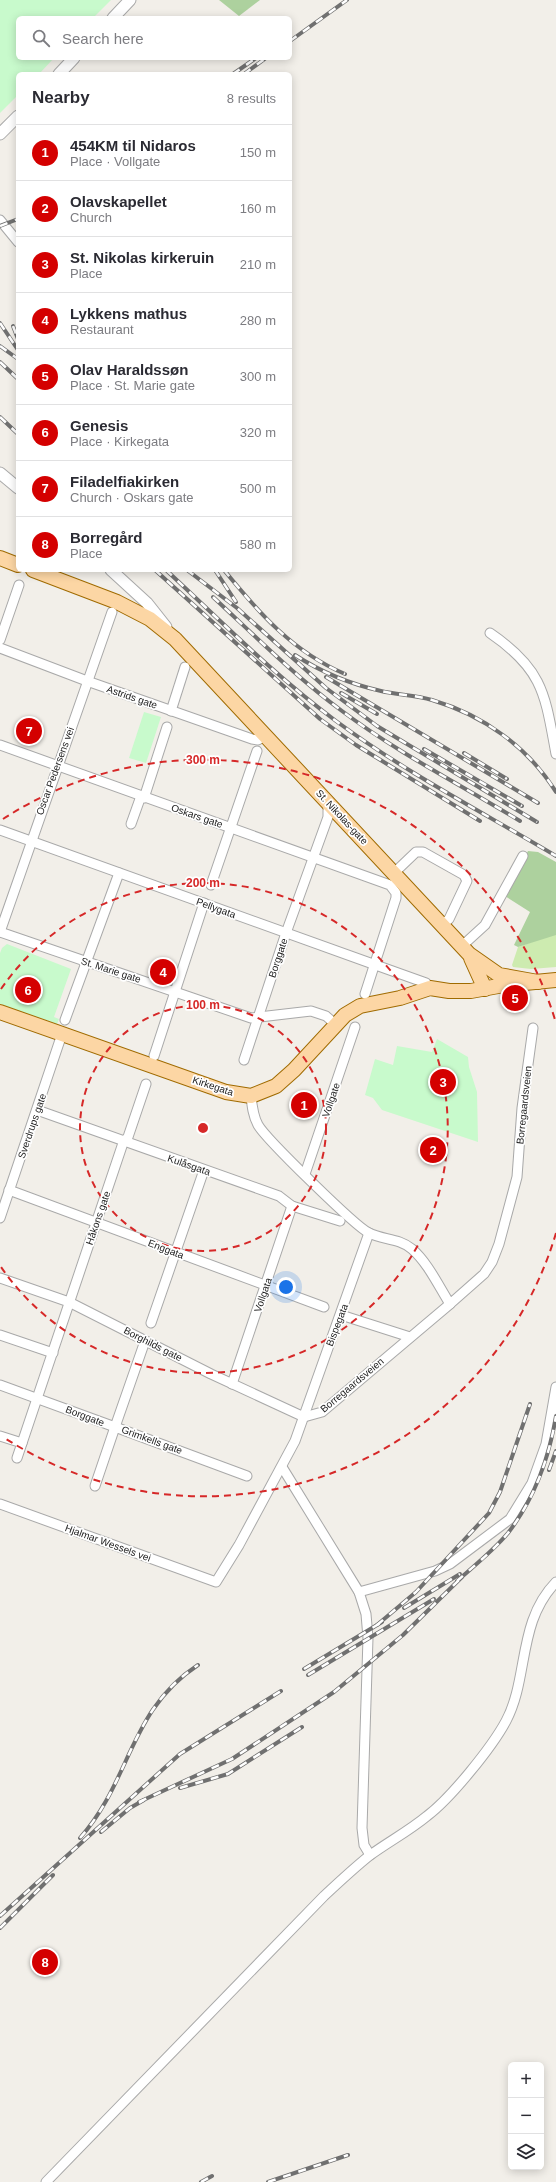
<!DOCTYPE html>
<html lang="en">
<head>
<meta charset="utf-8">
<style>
	body { margin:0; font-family:Arial,sans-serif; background:#f2f2f3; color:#2b2b33 }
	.controls { position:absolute; right:12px; bottom:12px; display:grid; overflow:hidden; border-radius:6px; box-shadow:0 2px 10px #0003 }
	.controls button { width:36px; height:36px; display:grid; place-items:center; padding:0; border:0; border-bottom:1px solid #e1e1e2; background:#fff; color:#2b2b33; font:20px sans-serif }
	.you { position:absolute; left:286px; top:1287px; width:14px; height:14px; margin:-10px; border:3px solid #fff; border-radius:50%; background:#1a73e8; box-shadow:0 0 0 6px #1a73e833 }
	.badge { display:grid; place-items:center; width:26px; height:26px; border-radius:50%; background:#d40000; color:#fff; font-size:13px; font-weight:700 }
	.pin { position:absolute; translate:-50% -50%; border:2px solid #fff; box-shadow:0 1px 4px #0006 }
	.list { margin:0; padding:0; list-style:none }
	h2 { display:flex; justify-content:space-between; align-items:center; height:52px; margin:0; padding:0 16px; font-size:17px }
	h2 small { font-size:13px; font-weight:400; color:#7c7c81 }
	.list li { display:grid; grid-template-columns:26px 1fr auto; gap:12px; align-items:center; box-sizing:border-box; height:56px; padding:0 16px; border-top:1px solid #e1e1e2 }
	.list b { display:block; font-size:15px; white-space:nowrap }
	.list p { margin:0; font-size:13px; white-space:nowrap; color:#7c7c81 }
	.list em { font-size:13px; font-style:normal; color:#7c7c81 }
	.icon { flex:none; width:22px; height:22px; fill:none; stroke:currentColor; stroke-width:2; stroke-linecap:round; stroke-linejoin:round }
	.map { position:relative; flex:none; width:556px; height:2182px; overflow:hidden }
	.search { position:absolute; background:#fff; box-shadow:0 2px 10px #0003; left:16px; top:16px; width:276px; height:44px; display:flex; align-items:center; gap:10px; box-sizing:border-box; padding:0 14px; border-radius:6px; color:#7c7c81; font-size:15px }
	.panel { position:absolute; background:#fff; box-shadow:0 2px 10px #0003; left:16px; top:72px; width:276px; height:500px; border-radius:6px }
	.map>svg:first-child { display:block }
</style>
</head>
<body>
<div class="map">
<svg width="556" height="2182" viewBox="0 0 556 2182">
	<rect width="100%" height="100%" fill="#f2efe9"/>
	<!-- grass -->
	<path fill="#cdebb0" d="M551,935h5v32l-25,2 -18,-2 -1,-2 6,-18z"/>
	<!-- forest -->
	<g fill="#add19e">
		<path d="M219,0h41l-21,16z"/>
		<path d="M528,851l10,1 18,10v73l-38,12 -4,-2 16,-33 -25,-16z"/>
	</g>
	<!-- park -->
	<g fill="#c8facc" fill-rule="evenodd">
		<path d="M0,0h111l-18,18h-75v40h36l-15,16h-21v21l-18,18z"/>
		<path d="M144,712l17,5 -15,46 -17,-5z"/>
		<path d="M7,944l64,25 -17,48 5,2 -2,5 -57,-20v-51l2,-5zM26,981h6l-1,18h-6l-6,-10 2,-5z"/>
		<path d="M437,1039l31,18 1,10 8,25 1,50 -96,-32 -9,-12 -8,-3 10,-36 18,6 4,-19 35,6z"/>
	</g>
	<!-- water -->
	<circle fill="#aad3df" cx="29" cy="990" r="9"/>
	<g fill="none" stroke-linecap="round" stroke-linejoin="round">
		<defs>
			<g id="minor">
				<path d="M0,220l18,22"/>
				<path d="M490,633c54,37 55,62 66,121"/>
				<path d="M0,640l19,-55"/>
				<path d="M0,648l87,33 165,58 6,1 6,-4"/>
				<path d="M171,711l14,-44"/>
				<path d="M0,745l390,140 6,8v5l-31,96"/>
				<path d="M144,798l23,-71"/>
				<path d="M131,824l10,-28"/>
				<path d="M0,830l398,143 28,10 4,5"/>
				<path d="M394,873l22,-21h7l41,23 3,6 -18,38 -7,6"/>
				<path d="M211,885l46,-134"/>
				<path d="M0,932l251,86 60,-7 15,5 9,8"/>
				<path d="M0,932l112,-320"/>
				<path d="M462,946l23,-21 38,-69"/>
				<path d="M65,1020l54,-147"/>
				<path d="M154,1056l50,-153"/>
				<path d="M244,1060l42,-127 42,-116v-16"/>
				<path d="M251,1096c1,10 2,20 7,29 8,14 97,101 111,108 14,7 30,5 43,16 16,14 26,36 38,55l34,-30 8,-12 7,-18 18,-67 5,-69 11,-80"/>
				<path d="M37,1110l242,86 13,10 48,15"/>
				<path d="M305,1174l50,-147"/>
				<path d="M9,1190l315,117"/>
				<path d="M0,1218l62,-184"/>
				<path d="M0,1278l69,24 142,72 93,43"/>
				<path d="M341,1315l69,22"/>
				<path d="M151,1323l53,-153"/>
				<path d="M0,1335l53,18"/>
				<path d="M232,1384l60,-178"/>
				<path d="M0,1385l115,42 30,-86"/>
				<path d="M304,1417l18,-5 128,-108"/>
				<path d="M0,1436l22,7"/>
				<path d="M17,1458l106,-315 5,-6 18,-53"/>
				<path d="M282,1467l77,125 7,22 2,24 -6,190 2,17 6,10"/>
				<path d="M95,1486l20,-59 132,49"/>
				<path d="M0,1504l216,78 23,-37 56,-104 74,-208"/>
				<path d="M359,1592l76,-21 15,-7 60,-45 22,-36 14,-39 10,-57"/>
				<path d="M46,2182l278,-286c15,-14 30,-28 45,-40 19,-14 40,-25 58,-40 24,-18 65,-69 79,-95 23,-43 11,-99 50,-139"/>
			</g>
			<g id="tertiary">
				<path d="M113,18l17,-18"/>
				<path d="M59,74l15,-16"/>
				<path d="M0,134l18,-18"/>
				<path d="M0,473l18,15"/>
				<path d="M111,570l36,33 19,24"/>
			</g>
			<g id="primary">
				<path d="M0,558l18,7"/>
				<path d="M33,570l84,32 33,17 25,20 294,315 30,21 39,7"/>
				<path d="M471,958l14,31"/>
				<path d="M0,1012l226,80 25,4 25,-10 18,-16 51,-55 15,-9 40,-8 30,-10 19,3h22l33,-6 52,-5"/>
			</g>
		</defs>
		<!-- minor casing -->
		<use href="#minor" stroke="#a9a9a9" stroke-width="11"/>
		<!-- tertiary casing -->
		<use href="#tertiary" stroke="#a9a9a9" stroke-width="13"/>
		<!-- primary casing -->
		<use href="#primary" stroke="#a06b00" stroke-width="16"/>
		<!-- minor -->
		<use href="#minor" stroke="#fff" stroke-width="9"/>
		<!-- tertiary -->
		<use href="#tertiary" stroke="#fff" stroke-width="11"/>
		<!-- primary -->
		<use href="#primary" stroke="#fcd6a4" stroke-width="14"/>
		<defs>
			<g id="rail">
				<path d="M290,41l57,-41"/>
				<path d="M233,74l23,-16"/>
				<path d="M244,74l22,-16"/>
				<path d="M0,226l18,-7"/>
				<path d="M0,323l18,27"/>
				<path d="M13,326l5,13"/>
				<path d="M0,346l18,13"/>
				<path d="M0,362l18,17"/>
				<path d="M0,417l18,17"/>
				<path d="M155,570l165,149 36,26 124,76"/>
				<path d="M166,570c55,51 109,106 170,151 69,51 146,91 220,135"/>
				<path d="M187,570l50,38 89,80 51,38 160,96"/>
				<path d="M215,570l21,32"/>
				<path d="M224,570c35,43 69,82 121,104"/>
				<path d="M213,597c42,39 83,80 129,114 56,42 119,74 178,110"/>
				<path d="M295,655c26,17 55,29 86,36 17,4 34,4 51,9 51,15 96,47 124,92"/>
				<path d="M326,677l212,126"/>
				<path d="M341,693l36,21"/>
				<path d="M424,749l98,57"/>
				<path d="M464,753l43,26"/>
				<path d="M549,1470l7,-19"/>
				<path d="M457,1581c17,-15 37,-31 51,-48 27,-35 41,-75 48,-117"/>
				<path d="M404,1608l56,-34"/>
				<path d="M377,1625l39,-33 73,-79 11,-21 30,-88"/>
				<path d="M304,1669l78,-47"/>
				<path d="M308,1675l126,-76"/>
				<path d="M180,1788l48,-14 74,-47"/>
				<path d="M139,1802l93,-43 102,-67 69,-57 59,-58"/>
				<path d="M101,1832l29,-24 14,-8"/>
				<path d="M80,1838c51,-57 49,-128 118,-173"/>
				<path d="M0,1916l180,-162 101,-63"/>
				<path d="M0,1928l53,-53"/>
				<path d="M201,2182l11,-6"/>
				<path d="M268,2182l80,-27"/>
			</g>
		</defs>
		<!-- rail casing -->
		<use href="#rail" stroke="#707070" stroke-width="4"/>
		<!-- rail -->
		<use href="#rail" stroke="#fff" stroke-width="2.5" stroke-dasharray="8" stroke-linecap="butt"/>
	</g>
	<!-- distance rings -->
	<g fill="none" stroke="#d62828" stroke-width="2" stroke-dasharray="7 5">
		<circle cx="203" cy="1128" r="123"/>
		<path d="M1 989A245 245 0 1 1 1 1267"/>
		<path d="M556 1233A368 368 0 0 1 3 1437M3 819A368 368 0 0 1 556 1023"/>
	</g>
	<g text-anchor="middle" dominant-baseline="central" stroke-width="3.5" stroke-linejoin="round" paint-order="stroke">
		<!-- street labels -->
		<g font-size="10" fill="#222" stroke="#fff">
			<text transform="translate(132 697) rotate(19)">Astrids gate</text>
			<text transform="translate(55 771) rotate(-70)">Oscar Pedersens vei</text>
			<text transform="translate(197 816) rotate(19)">Oskars gate</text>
			<text transform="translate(342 817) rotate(47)">St. Nikolas-gate</text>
			<text transform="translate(216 908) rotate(20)">Pellygata</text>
			<text transform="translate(278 958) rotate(-72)">Borggate</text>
			<text transform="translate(111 970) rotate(18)">St. Marie gate</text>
			<text transform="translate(213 1086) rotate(18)">Kirkegata</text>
			<text transform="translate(331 1100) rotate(-71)">Vollgate</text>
			<text transform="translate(524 1105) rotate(-84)">Borregaardsveien</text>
			<text transform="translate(32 1126) rotate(-71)">Sverdrups gate</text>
			<text transform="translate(189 1165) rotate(19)">Kulåsgata</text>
			<text transform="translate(98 1218) rotate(-71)">Håkons gate</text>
			<text transform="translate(166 1249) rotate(21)">Enggata</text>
			<text transform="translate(263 1295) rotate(-71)">Vollgata</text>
			<text transform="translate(337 1325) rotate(-69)">Bispegata</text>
			<text transform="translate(153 1344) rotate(27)">Borghilds gate</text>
			<text transform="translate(352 1385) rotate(-40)">Borregaardsveien</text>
			<text transform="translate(85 1416) rotate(21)">Borggate</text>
			<text transform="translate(152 1440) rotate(20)">Grimkells gate</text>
			<text transform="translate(108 1543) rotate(20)">Hjalmar Wessels vei</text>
		</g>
	</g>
	<circle cx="203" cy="1128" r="6" fill="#d62828" stroke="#fff" stroke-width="2"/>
	<g font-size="12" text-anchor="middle" font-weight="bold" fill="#d62828" stroke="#fff" stroke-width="3.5" stroke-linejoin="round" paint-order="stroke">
		<text x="203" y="764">300 m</text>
		<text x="203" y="887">200 m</text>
		<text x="203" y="1009">100 m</text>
	</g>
</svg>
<div class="controls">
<button>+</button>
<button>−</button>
<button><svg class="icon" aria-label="layers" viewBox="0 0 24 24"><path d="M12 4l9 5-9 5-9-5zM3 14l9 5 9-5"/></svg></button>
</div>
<div class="you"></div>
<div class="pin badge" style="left:304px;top:1105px">1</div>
<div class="pin badge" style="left:433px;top:1150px">2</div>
<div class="pin badge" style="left:443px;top:1082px">3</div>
<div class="pin badge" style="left:163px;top:972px">4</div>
<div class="pin badge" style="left:515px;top:998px">5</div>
<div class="pin badge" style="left:28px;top:990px">6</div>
<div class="pin badge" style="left:29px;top:731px">7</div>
<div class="pin badge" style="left:45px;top:1962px">8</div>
<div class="search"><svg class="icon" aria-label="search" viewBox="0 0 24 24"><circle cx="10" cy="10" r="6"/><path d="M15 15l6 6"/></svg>Search here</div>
<section class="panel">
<h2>Nearby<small>8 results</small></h2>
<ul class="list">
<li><span class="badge">1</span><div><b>454KM til Nidaros</b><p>Place · Vollgate</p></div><em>150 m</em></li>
<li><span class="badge">2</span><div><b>Olavskapellet</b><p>Church</p></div><em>160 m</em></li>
<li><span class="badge">3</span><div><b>St. Nikolas kirkeruin</b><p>Place</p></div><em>210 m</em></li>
<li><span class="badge">4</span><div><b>Lykkens mathus</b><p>Restaurant</p></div><em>280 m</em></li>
<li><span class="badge">5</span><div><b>Olav Haraldssøn</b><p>Place · St. Marie gate</p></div><em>300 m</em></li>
<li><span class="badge">6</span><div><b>Genesis</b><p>Place · Kirkegata</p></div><em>320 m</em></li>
<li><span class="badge">7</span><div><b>Filadelfiakirken</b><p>Church · Oskars gate</p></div><em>500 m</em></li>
<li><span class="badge">8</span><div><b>Borregård</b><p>Place</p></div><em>580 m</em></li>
</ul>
</section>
</div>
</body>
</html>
